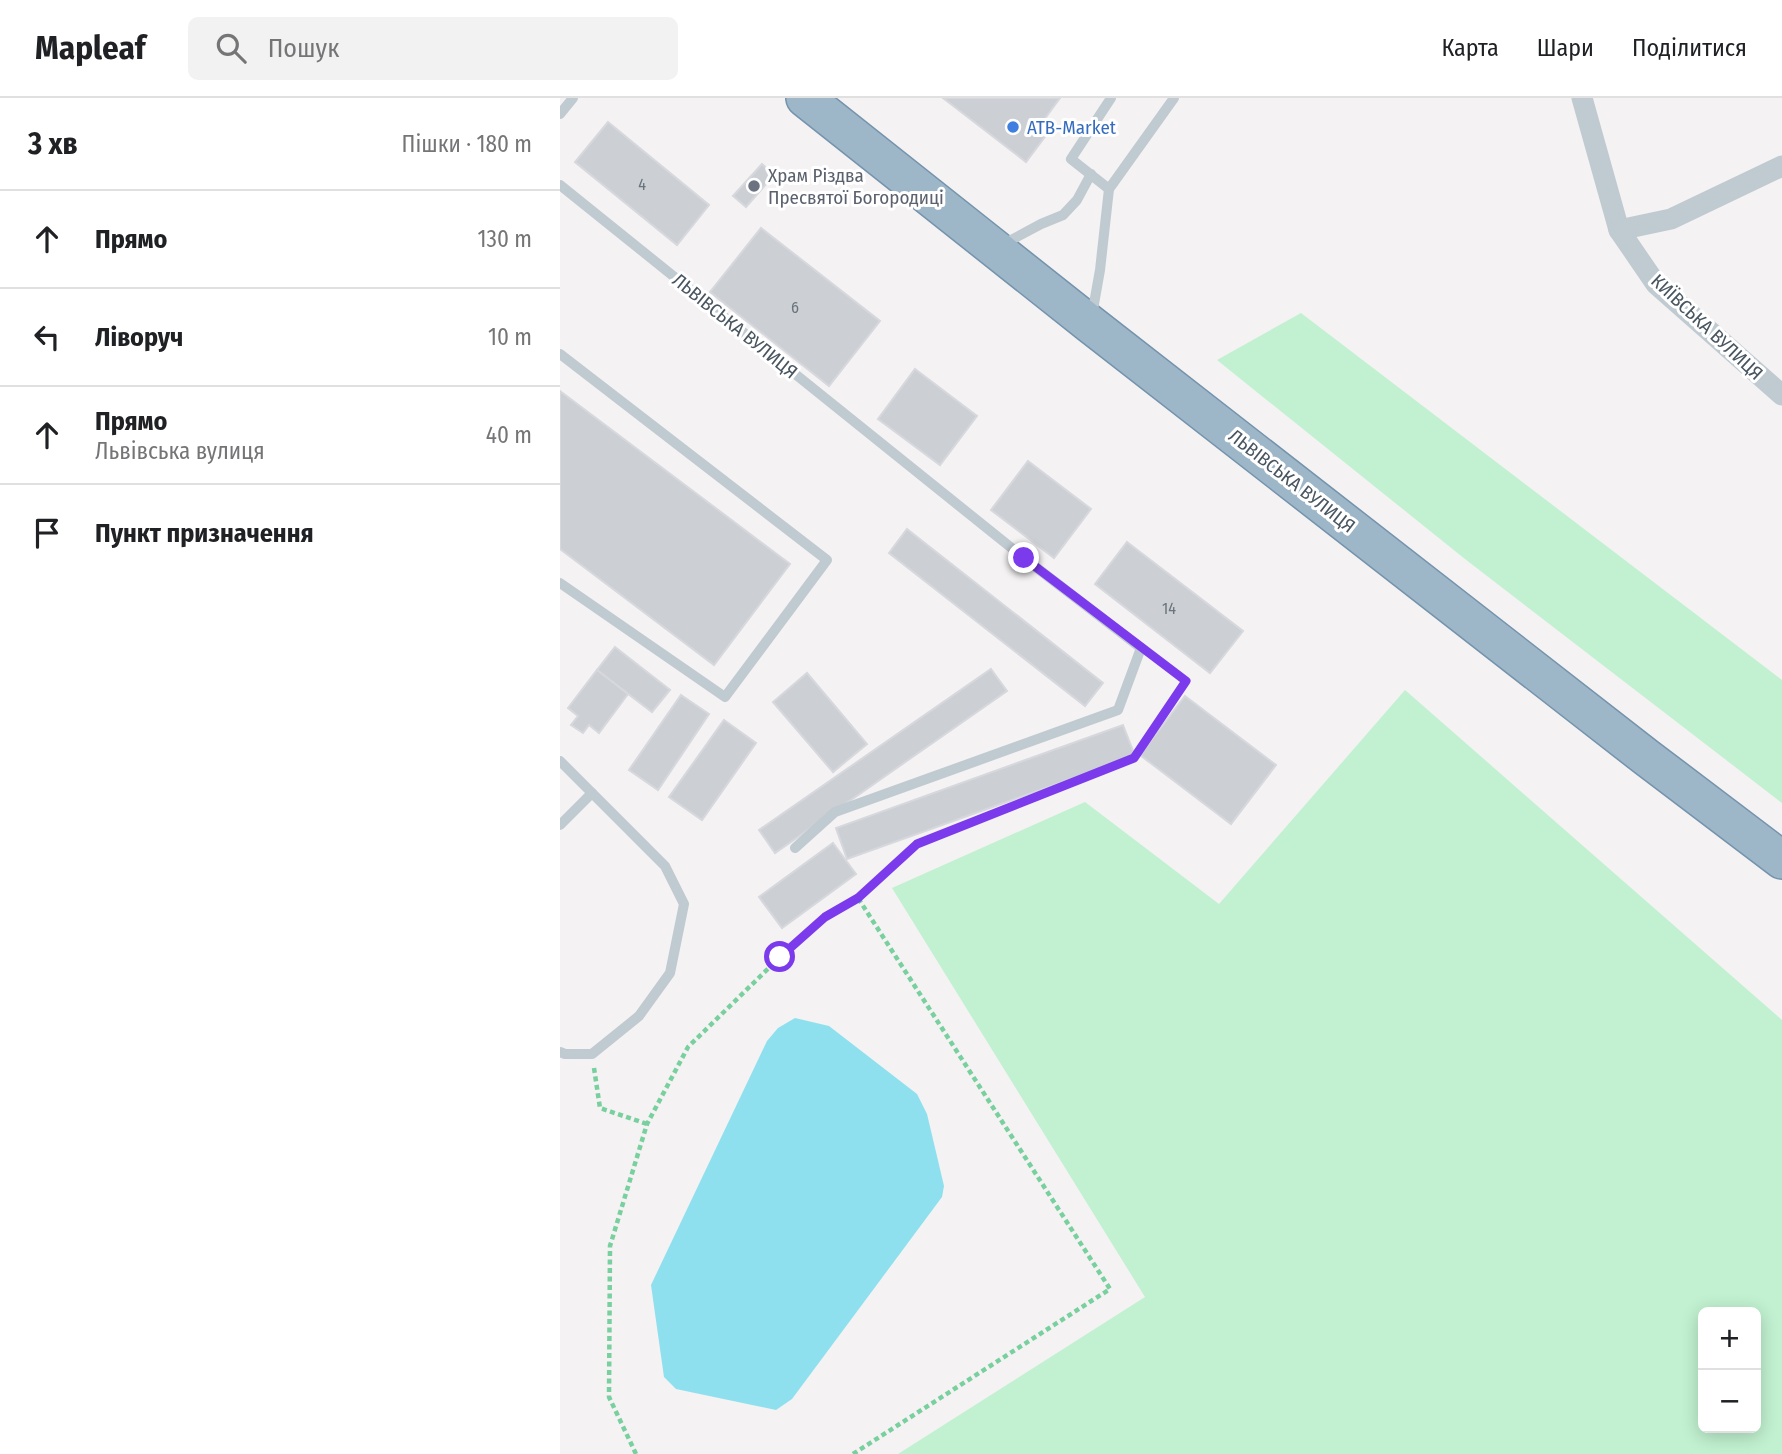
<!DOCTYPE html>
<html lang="uk">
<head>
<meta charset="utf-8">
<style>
	body { margin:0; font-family:"Fira Sans Condensed",sans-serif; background:#f2f2f2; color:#202124 }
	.controls { position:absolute; right:21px; bottom:21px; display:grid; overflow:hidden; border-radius:10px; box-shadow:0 4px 18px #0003 }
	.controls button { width:63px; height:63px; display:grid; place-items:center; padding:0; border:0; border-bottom:2px solid #e0e0e0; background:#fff; color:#202124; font:35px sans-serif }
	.stop { position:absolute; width:21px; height:21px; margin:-16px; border:5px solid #7c3aed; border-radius:50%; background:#fff }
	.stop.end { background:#7c3aed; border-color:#fff; box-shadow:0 2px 7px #0008 }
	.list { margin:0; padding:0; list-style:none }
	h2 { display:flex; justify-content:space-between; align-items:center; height:91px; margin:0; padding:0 28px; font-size:30px }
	h2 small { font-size:23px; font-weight:400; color:#757577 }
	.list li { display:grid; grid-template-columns:46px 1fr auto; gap:21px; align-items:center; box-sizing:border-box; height:98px; padding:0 28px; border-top:2px solid #e0e0e0 }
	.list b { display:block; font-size:26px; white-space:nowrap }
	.list p { margin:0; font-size:23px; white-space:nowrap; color:#757577 }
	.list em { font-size:23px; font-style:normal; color:#757577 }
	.icon { flex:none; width:38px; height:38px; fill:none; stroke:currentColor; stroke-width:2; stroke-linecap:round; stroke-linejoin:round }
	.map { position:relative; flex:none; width:1222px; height:1356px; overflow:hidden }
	header { display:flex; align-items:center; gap:42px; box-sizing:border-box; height:98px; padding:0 35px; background:#fff; border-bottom:2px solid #e0e0e0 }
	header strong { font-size:33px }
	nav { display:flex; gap:38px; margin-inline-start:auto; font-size:24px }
	.search { width:490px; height:63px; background:#f2f2f2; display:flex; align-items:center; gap:18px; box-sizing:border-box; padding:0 24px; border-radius:10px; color:#757577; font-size:26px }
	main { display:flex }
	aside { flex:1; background:#fff }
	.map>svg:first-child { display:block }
</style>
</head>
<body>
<header>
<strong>Mapleaf</strong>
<div class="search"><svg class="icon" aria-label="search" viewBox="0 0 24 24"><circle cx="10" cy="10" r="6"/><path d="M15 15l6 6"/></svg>Пошук</div>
<nav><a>Карта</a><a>Шари</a><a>Поділитися</a></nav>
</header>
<main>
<aside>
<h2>3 хв<small>Пішки · 180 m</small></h2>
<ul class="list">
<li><svg class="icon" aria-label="ahead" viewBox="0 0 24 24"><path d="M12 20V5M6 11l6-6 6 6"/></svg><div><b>Прямо</b></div><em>130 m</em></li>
<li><svg class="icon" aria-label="left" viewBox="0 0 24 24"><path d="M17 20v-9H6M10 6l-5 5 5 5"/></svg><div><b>Ліворуч</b></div><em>10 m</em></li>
<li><svg class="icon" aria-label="ahead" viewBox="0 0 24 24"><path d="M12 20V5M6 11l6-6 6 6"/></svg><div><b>Прямо</b><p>Львівська вулиця</p></div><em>40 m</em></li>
<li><svg class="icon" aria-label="arrive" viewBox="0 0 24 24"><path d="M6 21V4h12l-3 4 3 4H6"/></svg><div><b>Пункт призначення</b></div></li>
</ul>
</aside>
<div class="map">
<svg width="1222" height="1356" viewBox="0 0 1222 1356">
	<rect width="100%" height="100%" fill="#f4f2f2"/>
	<!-- green -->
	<g fill="#c1f1d0" fill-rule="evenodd">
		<path d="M741,215l481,367v123l-317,-244 -248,-199z"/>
		<path d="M845,592l377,330v434h-884l247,-157 -253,-409 193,-86 134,102zM1196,1214v116h-53v-116z"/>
	</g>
	<!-- water -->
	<path fill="#8ee0ee" d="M235,920l34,8 88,68 10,20 17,72 -2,11 -150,202 -16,11 -100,-21 -12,-12 -13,-92 116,-244 11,-13z"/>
	<!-- building -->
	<g fill="#cccfd4" stroke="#d6d8dd" stroke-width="2">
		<path d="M383,0h117l-19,26 9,6 -24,32z"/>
		<path d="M48,24l101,83 -32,40 -102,-83z"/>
		<path d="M202,66l12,11 -28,32 -13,-11z"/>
		<path d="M201,130l119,93 -51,65 -119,-94z"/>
		<path d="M355,271l62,47 -37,49 -62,-46z"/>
		<path d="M0,293l230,173 -76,101 -154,-116z"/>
		<path d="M468,363l63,48 -37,49 -63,-48z"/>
		<path d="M347,431l196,154 -18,23 -196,-153z"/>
		<path d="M567,444l116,89 -33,42 -115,-89z"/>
		<path d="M55,549l55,43 -18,22 -55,-42z"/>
		<path d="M431,571l16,22 -232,162 -16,-23z"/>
		<path d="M37,572l31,24 -29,39 -10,-8 -6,8 -12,-8 7,-9 -10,-8z"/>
		<path d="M247,575l60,71 -34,28 -60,-70z"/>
		<path d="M121,597l28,19 -51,76 -29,-20z"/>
		<path d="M625,598l91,69 -45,59 -91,-69z"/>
		<path d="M164,622l32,23 -54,77 -33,-23z"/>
		<path d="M563,627l12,31 -288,103 -11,-31z"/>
		<path d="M273,745l23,31 -74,54 -23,-31z"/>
	</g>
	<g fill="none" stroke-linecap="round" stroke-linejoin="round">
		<defs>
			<path id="trunk" d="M245,0l285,226 556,433 136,103"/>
		</defs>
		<!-- trunk casing -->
		<use href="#trunk" stroke="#7493ac" stroke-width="40"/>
		<!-- path -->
		<g stroke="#78d09f" stroke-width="4.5" stroke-dasharray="5 3.5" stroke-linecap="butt">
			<path d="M34,970l6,40 47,16"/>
			<path d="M76,1356l-27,-57 1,-151 37,-122 41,-77 92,-90 45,-40 33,-19 59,-55 217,-85 52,-77 -33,-24"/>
			<path d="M293,1356l257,-165 -252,-391"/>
		</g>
		<!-- service -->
		<g stroke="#bfcad1" stroke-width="10">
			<path d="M0,16l13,-16"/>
			<path d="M0,87l464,373 117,90 -23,62 -283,102 -40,36"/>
			<path d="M549,91l-38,-30 40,-61"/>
			<path d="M440,148l41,-22 22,-9 14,-15 14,-26"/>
			<path d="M532,217l8,-45 9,-81 65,-91"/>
			<path d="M0,256l267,206 -102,137 -165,-114"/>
			<path d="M0,663l105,105 19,38 -14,69 -31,43 -47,38h-27l-5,-2"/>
			<path d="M0,727l32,-32"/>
		</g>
		<!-- minor -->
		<g stroke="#bfcad1" stroke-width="21">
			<path d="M1022,0l37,132 37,54 126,111"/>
			<path d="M1059,132l52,-11 111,-53"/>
		</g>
		<!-- trunk -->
		<use href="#trunk" stroke="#9db6c8" stroke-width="37"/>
	</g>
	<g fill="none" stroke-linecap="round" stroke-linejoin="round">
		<!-- route -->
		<path stroke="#7c3aed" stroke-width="9" d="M220,859l45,-40 33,-19 59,-54 217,-86 52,-77 -162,-123"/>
	</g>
	<!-- markers -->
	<circle fill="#3f7fe0" stroke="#fff" stroke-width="2.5" cx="453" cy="29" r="7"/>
	<circle fill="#6b7280" stroke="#fff" stroke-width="2.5" cx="194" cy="88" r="7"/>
	<g text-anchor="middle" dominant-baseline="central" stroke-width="6" stroke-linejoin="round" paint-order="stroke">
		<!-- number labels -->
		<g font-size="16" fill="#6a747d">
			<text x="82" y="86">4</text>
			<text x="235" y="209">6</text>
			<text x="609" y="510">14</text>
		</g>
		<!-- shop labels -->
		<g font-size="19" fill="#366cbe" stroke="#fff" text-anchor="start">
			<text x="467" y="29">ATB-Market</text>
		</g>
		<!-- worship labels -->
		<g font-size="19" fill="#5b616d" stroke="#fff" text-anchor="start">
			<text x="208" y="77">Храм Різдва<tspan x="208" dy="22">Пресвятої Богородиці</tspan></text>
		</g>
		<!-- street labels -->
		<g font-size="19" fill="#495660" stroke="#fff">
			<text transform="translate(175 228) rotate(39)">ЛЬВІВСЬКА ВУЛИЦЯ</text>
			<text transform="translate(1147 229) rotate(43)">КИЇВСЬКА ВУЛИЦЯ</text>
			<text transform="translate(732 383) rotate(38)">ЛЬВІВСЬКА ВУЛИЦЯ</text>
		</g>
	</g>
</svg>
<div class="controls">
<button>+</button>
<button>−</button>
</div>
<div class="stop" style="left:220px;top:859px"></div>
<div class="stop end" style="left:464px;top:460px"></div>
</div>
</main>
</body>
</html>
